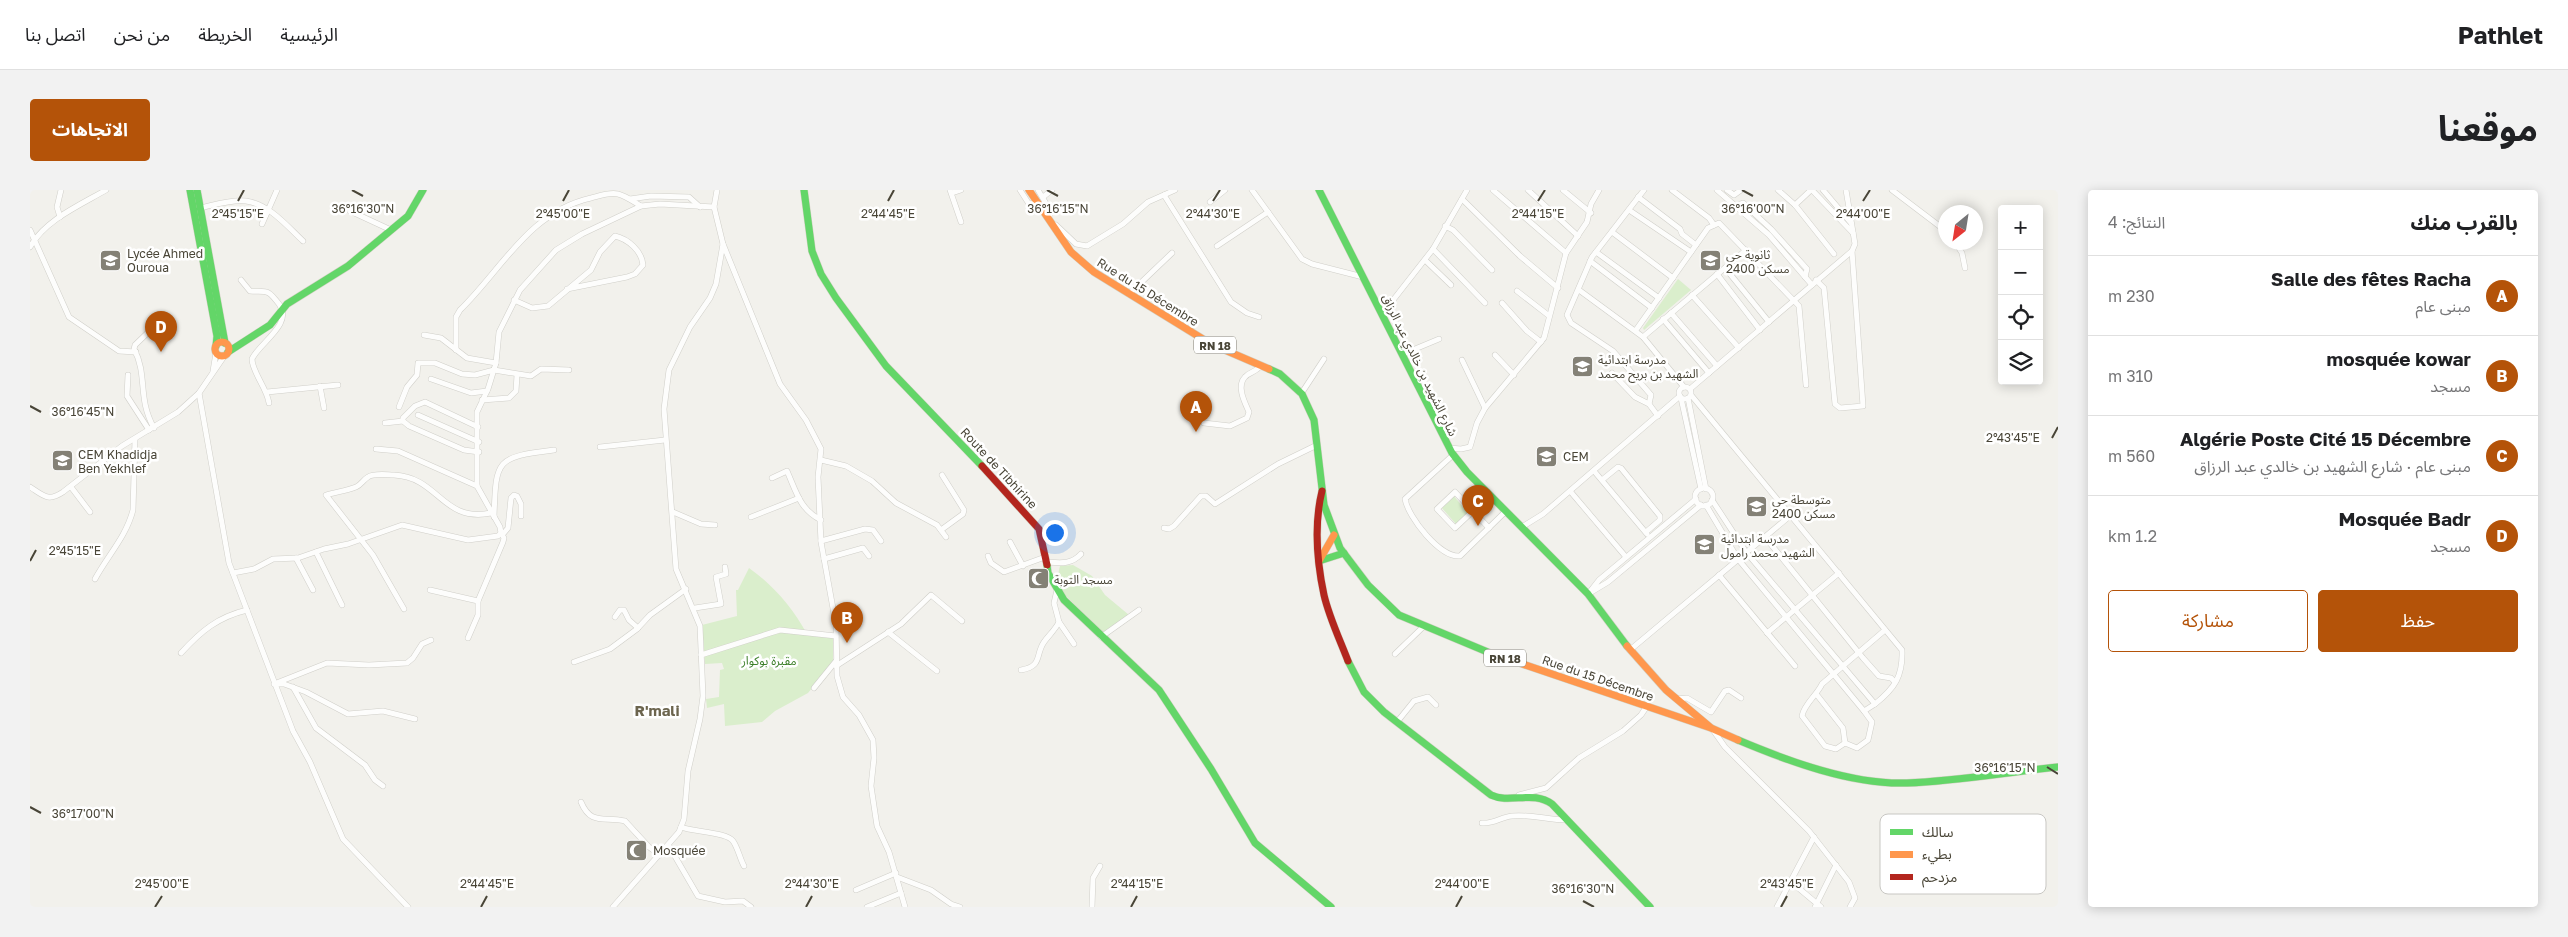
<!DOCTYPE html>
<html lang="ar">
<head>
<meta charset="utf-8">
<style>
	body { margin:0; font-family:"Golos Text","Noto Sans Arabic",sans-serif; background:#f2f2f2; color:#202124; direction:rtl }
	.controls { position:absolute; right:15px; top:15px; display:grid; overflow:hidden; border-radius:5px; box-shadow:0 2px 12px #0003 }
	.controls button { width:45px; height:45px; display:grid; place-items:center; padding:0; border:0; border-bottom:1px solid #e0e0e0; background:#fff; color:#202124; font:25px sans-serif }
	.compass { position:absolute; left:1908px; top:15px; width:45px; height:45px; border-radius:50%; background:#fff; box-shadow:0 2px 12px #0003; rotate:210deg }
	.you { position:absolute; left:1024px; top:342px; width:18px; height:18px; margin:-12px; border:4px solid #fff; border-radius:50%; background:#1a73e8; box-shadow:0 0 0 8px #1a73e833 }
	.badge { display:grid; place-items:center; width:32px; height:32px; border-radius:50%; background:#b45309; color:#fff; font-size:16px; font-weight:700 }
	.pin { position:absolute; translate:-50% -41px; filter:drop-shadow(0 1px 2px #0008) }
	.pin::after { content:''; position:absolute; top:26px; width:18px; height:15px; background:inherit; clip-path:polygon(0 0,100% 0,50% 100%) }
	.list { margin:0; padding:0; list-style:none }
	h2 { display:flex; justify-content:space-between; align-items:center; height:65px; margin:0; padding:0 20px; font-size:21px }
	h2 small { font-size:16px; font-weight:400; color:#757577 }
	.list li { display:grid; grid-template-columns:32px 1fr auto; gap:15px; align-items:center; box-sizing:border-box; height:80px; padding:0 20px; border-top:1px solid #e0e0e0 }
	.list b { display:block; font-size:19px; white-space:nowrap }
	.list p { margin:0; font-size:16px; white-space:nowrap; color:#757577 }
	.list em { font-size:16px; font-style:normal; color:#757577 }
	.actions { display:flex; gap:10px; padding:15px 20px }
	.actions a { flex:1; padding:11px 0; border:1px solid #b45309; border-radius:5px; text-align:center; font-size:18px; color:#b45309 }
	.actions .main { background:#b45309; color:#fff }
	.icon { flex:none; width:28px; height:28px; fill:none; stroke:currentColor; stroke-width:2; stroke-linecap:round; stroke-linejoin:round }
	.map { position:relative; flex:none; width:2028px; height:717px; overflow:hidden; direction:ltr; border-radius:5px }
	header { display:flex; align-items:center; gap:30px; box-sizing:border-box; height:70px; padding:0 25px; background:#fff; border-bottom:1px solid #e0e0e0 }
	header strong { font-size:24px }
	nav { display:flex; gap:28px; margin-inline-start:auto; font-size:18px }
	.intro { display:flex; align-items:center; justify-content:space-between; box-sizing:border-box; height:120px; padding:0 30px }
	h1 { margin:0; font-size:35px }
	.button { padding:12px 22px; border-radius:5px; background:#b45309; color:#fff; font-size:18px; font-weight:700 }
	main { display:flex; gap:30px; padding:0 30px }
	aside { flex:1; background:#fff; border-radius:5px; box-shadow:0 2px 12px #0003 }
	.map>svg:first-child { display:block }
</style>
</head>
<body>
<header>
<strong>Pathlet</strong>
<nav><a>الرئيسية</a><a>الخريطة</a><a>من نحن</a><a>اتصل بنا</a></nav>
</header>
<div class="intro"><h1>موقعنا</h1><a class="button">الاتجاهات</a></div>
<main>
<aside>
<h2>بالقرب منك<small>النتائج: 4</small></h2>
<ul class="list">
<li><span class="badge">A</span><div><b>Salle des fêtes Racha</b><p>مبنى عام</p></div><em>230 m</em></li>
<li><span class="badge">B</span><div><b>mosquée kowar</b><p>مسجد</p></div><em>310 m</em></li>
<li><span class="badge">C</span><div><b>Algérie Poste Cité 15 Décembre</b><p>مبنى عام · شارع الشهيد بن خالدي عبد الرزاق</p></div><em>560 m</em></li>
<li><span class="badge">D</span><div><b>Mosquée Badr</b><p>مسجد</p></div><em>1.2 km</em></li>
</ul>
<div class="actions"><a class="main">حفظ</a><a>مشاركة</a></div>
</aside>
<div class="map">
<svg width="2028" height="717" viewBox="0 0 2028 717">
	<rect width="100%" height="100%" fill="#f2f1ec"/>
	<!-- green -->
	<g fill="#daeecc">
		<path d="M1648,89l13,11 -47,40 -1,-2z"/>
		<path d="M1424,306l14,17 -12,11 -15,-17z"/>
		<path d="M1043,375l19,11 13,19 24,20 -24,17 -3,-1 -38,-37 -8,-11 4,-17z"/>
		<path d="M719,378c23,16 44,40 58,66l26,3v25l-25,31 -33,18 -13,11 -37,4 -1,-22 -17,4 -1,-9 13,-2 1,-27 4,-1 -2,-6 -17,1 -3,-39 35,-9 -1,-26h2z"/>
	</g>
	<g fill="none" stroke-linecap="round" stroke-linejoin="round">
		<defs>
			<g id="street">
				<path d="M920,0l11,32"/>
				<path d="M990,0l9,14 9,-1"/>
				<path d="M1008,0l13,22 -3,6"/>
				<path d="M1222,0l50,69 10,5 51,13"/>
				<path d="M1463,0l73,63"/>
				<path d="M1498,0l50,46"/>
				<path d="M1533,0l28,23"/>
				<path d="M1614,0l-52,67 -25,58 4,8 42,28 38,44 -2,9 9,12"/>
				<path d="M1642,0l37,28 5,7"/>
				<path d="M1687,0l52,45 43,50"/>
				<path d="M1697,0l7,5 7,-5"/>
				<path d="M1748,0l17,15 39,49"/>
				<path d="M1782,0l41,43"/>
				<path d="M1793,0l28,33"/>
				<path d="M1862,0l54,41"/>
				<path d="M922,3l9,-3"/>
				<path d="M1134,5l67,107 16,11 12,4"/>
				<path d="M1013,7l9,-7"/>
				<path d="M1608,7l42,32 2,5 14,11"/>
				<path d="M600,9l21,-3 38,1 11,10"/>
				<path d="M1432,9l58,57 38,32"/>
				<path d="M1180,12l15,-12"/>
				<path d="M1707,15l6,-2 28,26 36,40 -2,8"/>
				<path d="M1765,15l16,-15"/>
				<path d="M170,18c14,-3 32,-9 46,-7 23,3 41,25 57,40"/>
				<path d="M1599,20l62,42"/>
				<path d="M320,21l41,19"/>
				<path d="M30,27l-3,-10 4,-17"/>
				<path d="M232,34l15,-34"/>
				<path d="M1026,35l20,19 11,2 36,-22 25,-22 27,-12"/>
				<path d="M1415,36l8,4 39,40"/>
				<path d="M0,40l39,87 50,34 17,1"/>
				<path d="M1582,42l61,46"/>
				<path d="M1925,52l7,11 3,15"/>
				<path d="M693,54l57,140 26,36 15,29 -3,28 3,65 15,83 1,51 6,21 16,18 14,25 1,18 -3,28 6,40 12,26 16,55"/>
				<path d="M1187,56l51,-34"/>
				<path d="M0,57c15,-27 50,-42 76,-57"/>
				<path d="M1403,59l52,54"/>
				<path d="M1566,62l63,46"/>
				<path d="M1395,70l26,25"/>
				<path d="M1560,71l62,47"/>
				<path d="M1701,72l-1,12 39,48"/>
				<path d="M1687,84l43,56"/>
				<path d="M211,90l9,11c17,1 17,-3 29,13 15,20 -20,39 -27,55 0,13 15,29 17,44"/>
				<path d="M1786,90l8,8 11,116 5,4 23,-2 -11,-155"/>
				<path d="M1549,100l64,47 41,50"/>
				<path d="M1487,101l31,24"/>
				<path d="M1099,104l43,-41"/>
				<path d="M1662,105l47,53"/>
				<path d="M484,110l18,8 16,-2 43,-36 9,-18 15,-16c13,3 27,15 28,29l-8,9 -8,3 -60,12"/>
				<path d="M1472,113l25,28 14,11"/>
				<path d="M1353,123l50,-64 34,-59"/>
				<path d="M1641,123l46,53"/>
				<path d="M1633,129l46,54"/>
				<path d="M1606,140l72,-102 11,-5 80,83 7,79"/>
				<path d="M394,145l17,3 26,20 29,5"/>
				<path d="M1613,147l103,-87"/>
				<path d="M426,160v-33l4,-7c42,-41 69,-98 131,-112 8,-2 18,-6 27,-4 8,2 16,8 23,12"/>
				<path d="M1373,164l36,-15"/>
				<path d="M1465,165l19,20"/>
				<path d="M1432,170l23,48"/>
				<path d="M183,181l3,-18"/>
				<path d="M1582,183l23,24 14,7"/>
				<path d="M98,185l-1,21 22,34"/>
				<path d="M401,189l40,14 16,-2"/>
				<path d="M290,196l4,22"/>
				<circle cx="1655" cy="203" r="6"/>
				<path d="M1660,199l162,-138 3,-7 -9,-54"/>
				<path d="M237,202l71,-7"/>
				<path d="M169,203l30,170 64,168 17,31 33,77 65,68"/>
				<path d="M1271,204l23,-35"/>
				<path d="M1661,205l211,255c1,26 -7,38 -27,54"/>
				<path d="M1651,208l20,91"/>
				<path d="M1658,208l18,91"/>
				<path d="M452,210l27,-2 7,-7 1,-16"/>
				<path d="M369,217l8,-20 10,-12 1,-12h17l27,11 13,1 19,-5 37,6 10,-7 28,1"/>
				<path d="M388,225l61,27"/>
				<path d="M355,233l18,-2"/>
				<path d="M1174,233l26,3 17,-8 2,-6c-4,-9 -13,-26 -4,-35 5,-6 11,-4 16,-12"/>
				<path d="M448,237l-53,-25 -10,4 -12,12v3l6,5 55,24 15,2"/>
				<path d="M124,238c-17,-30 -6,-53 -20,-79l1,-4 26,-25"/>
				<path d="M570,257l65,-7"/>
				<path d="M1419,258l12,1 9,-2 7,-24 8,-15 59,-70 22,-85 21,-31 4,-18 8,-14"/>
				<path d="M346,259l22,2 79,35"/>
				<path d="M1423,265l-48,44c3,18 35,59 55,57l46,-45"/>
				<path d="M791,270l25,6 26,15 24,22 41,22 9,12"/>
				<path d="M1564,281l53,63"/>
				<path d="M742,288l15,-7c9,20 13,39 34,49"/>
				<path d="M1572,290l16,-13 3,1 39,48v4l-14,12"/>
				<path d="M0,297c14,9 18,15 33,5l59,-46 56,-34 21,-19 26,-38"/>
				<path d="M41,297l19,25"/>
				<circle cx="1674" cy="307" r="9"/>
				<path d="M1540,301l56,66"/>
				<path d="M1666,309l-97,81 -11,14 20,-12 93,-77"/>
				<path d="M1676,315l32,54 126,152 11,-7 -129,-152 -34,-52"/>
				<path d="M1443,321l-18,17 -18,-19 18,-17 34,36"/>
				<path d="M643,322l28,12 14,1"/>
				<path d="M464,327c2,-57 1,-60 60,-67"/>
				<path d="M721,327l48,-19"/>
				<path d="M1492,337l21,-13 137,-118"/>
				<path d="M1134,338l5,1 5,-3 27,-30h5l9,8 63,-40 39,-19"/>
				<path d="M911,340l22,-16 1,-4 -22,-35"/>
				<path d="M473,344l5,-6 3,-30 3,-3 3,1 4,8v12"/>
				<path d="M1735,347l98,121 16,18 12,2 4,4"/>
				<path d="M791,351l44,-12 8,1 8,11"/>
				<path d="M980,352l13,24"/>
				<path d="M286,362l26,53"/>
				<path d="M958,366l3,7 13,9 41,-15"/>
				<path d="M266,368l17,32"/>
				<path d="M794,369l39,-11 6,8"/>
				<path d="M1016,372c14,1 25,3 35,-8"/>
				<path d="M203,383l21,-4 19,-10 25,-1 26,-9 24,-5 54,-19 66,15 30,-4 3,-3 -1,-6 -23,-41v-74l11,-23 8,-26 3,-31 21,-42 36,-40 26,-16 59,-28 19,-2 54,3"/>
				<path d="M1689,385l76,91"/>
				<path d="M65,389c13,-24 31,-42 38,-69l2,-71"/>
				<path d="M400,400l48,11"/>
				<path d="M665,418l26,-4 -5,-27 10,-3 -1,-7"/>
				<path d="M374,419l-31,-54 -47,-60c9,-3 20,-4 30,-8 5,-2 7,-7 12,-10 6,-4 19,-2 26,-2 45,2 48,48 97,38"/>
				<path d="M585,427l5,-7h4l5,10 9,8"/>
				<path d="M1029,432l15,22"/>
				<path d="M858,442l49,39"/>
				<path d="M1737,443l72,-60"/>
				<path d="M1071,447l38,-27"/>
				<path d="M438,448l10,-23v-14l25,-59 1,-4 -3,-5"/>
				<path d="M1600,460l161,-135"/>
				<path d="M151,463c20,-22 37,-36 66,-43"/>
				<path d="M1365,464l28,-27"/>
				<path d="M671,465l79,-25 56,6"/>
				<path d="M544,472l36,-13 27,-20 13,-14 36,-26"/>
				<path d="M806,476l65,-42 30,-29 31,26"/>
				<path d="M991,480c22,-4 14,-15 23,-28 5,-7 11,-12 15,-20l-5,-19 3,-13"/>
				<path d="M244,494l53,-21 42,2 38,-2 6,-5 9,-14 9,-4"/>
				<path d="M246,494h8l22,8 42,22 35,-3 32,8"/>
				<path d="M263,497l23,41 49,37 10,15 8,6"/>
				<path d="M784,498l22,-27"/>
				<path d="M1787,505l26,33 2,15"/>
				<path d="M1646,509l11,-1 24,14 14,-21 4,-1 12,8"/>
				<path d="M1834,521l8,11 -4,18 -11,8 -12,-5 -9,6 -11,-3 -23,-30c2,-12 15,-21 20,-32l63,-54"/>
				<path d="M1367,532l17,-21 14,-4 8,8"/>
				<path d="M1683,540l12,17 84,84 40,51 6,16 -5,9"/>
				<path d="M1489,605l27,-7 33,-30 44,-27 18,-16 6,-9"/>
				<path d="M551,612c10,24 23,14 44,19l24,26 11,8"/>
				<path d="M1452,633c12,1 19,-6 30,-7 19,-2 36,4 55,4"/>
				<path d="M651,637c12,5 46,5 52,14 5,7 7,18 11,25"/>
				<path d="M639,656l29,50 27,6 18,-1 8,6"/>
				<path d="M867,687l34,13 20,14 9,3"/>
				<path d="M1760,691l31,26"/>
				<path d="M826,700l40,-17"/>
				<path d="M583,717l66,-75 5,-13 4,-48 12,-52 3,-23 -3,-70 -24,-57 -12,-160 5,-39 21,-43 20,-29 6,-14 7,-40 -9,-37 3,-17"/>
				<path d="M837,717l34,-14"/>
				<path d="M1062,717l1,-29 7,-12"/>
				<path d="M1747,717l37,-70"/>
				<path d="M1785,717l21,-42"/>
			</g>
			<g id="fast">
				<path d="M160,0l27,146 -1,10"/>
				<path d="M167,0l28,153"/>
				<path d="M774,0l8,61 9,23 15,24 50,68 96,100"/>
				<path d="M1289,0l133,263 15,19 121,122 39,52"/>
				<path d="M198,162l42,-27 17,-21 61,-38 60,-50 15,-26"/>
				<path d="M1239,179l11,5 22,20 12,26 10,85 16,43 28,37 31,30 91,38"/>
				<path d="M1289,371l25,-8"/>
				<path d="M1017,375l1,8 16,27 95,90 52,79 44,74 76,64"/>
				<path d="M1318,471l16,31 20,20 107,83c19,9 42,-5 61,9l98,103"/>
				<path d="M1708,550c50,21 114,45 169,43 50,-2 101,-11 151,-16"/>
			</g>
			<g id="slow">
				<path d="M999,0l42,62 23,20 117,72 58,25"/>
				<circle cx="192" cy="159" r="7"/>
				<path d="M1289,371l15,-26"/>
				<path d="M1597,456l39,44 44,37"/>
				<path d="M1460,463l221,75 27,12"/>
			</g>
			<g id="jam">
				<path d="M952,276l57,63 8,36"/>
				<path d="M1292,301c-8,33 -5,71 2,104 5,22 16,45 24,66"/>
			</g>
		</defs>
		<!-- street casing -->
		<use href="#street" stroke="#d0cfc9" stroke-width="6"/>
		<!-- fast casing -->
		<use href="#fast" stroke="#d2d0c3" stroke-width="8"/>
		<!-- slow casing -->
		<use href="#slow" stroke="#d2d0c3" stroke-width="8"/>
		<!-- jam casing -->
		<use href="#jam" stroke="#d2d0c3" stroke-width="8"/>
		<!-- street -->
		<use href="#street" stroke="#fdfdfc" stroke-width="5"/>
		<!-- fast -->
		<use href="#fast" stroke="#63d668" stroke-width="7"/>
		<!-- slow -->
		<use href="#slow" stroke="#ff974d" stroke-width="7"/>
		<!-- jam -->
		<use href="#jam" stroke="#b3261e" stroke-width="7"/>
	</g>
	<!-- ticks -->
	<path fill="none" stroke="#494537" stroke-width="2" d="M322,0l11,6M1017,0l11,6M1712,0l11,6M208,11l6,-11M533,11l6,-11M858,11l6,-11M1183,11l7,-11M1508,11l7,-11M1833,11l7,-11M0,216l11,6M2022,248l6,-11M0,371l6,-11M2017,577l11,7M0,617l11,6M1553,711l11,6M125,717l7,-11M451,717l6,-11M776,717l6,-11M1101,717l6,-11M1426,717l6,-11M1751,717l6,-11"/>
	<!-- icons -->
	<defs>
		<symbol id="school-square" viewBox="-11 -11 22 22"><rect x="-9" y="-9" width="18" height="18" rx="4" fill="#848176" stroke="#fff"/><path d="M0-5L7-2L0 1L-7-2ZM-4 1L0 2.5L4 1V4Q0 6-4 4Z" fill="#fff"/></symbol>
		<symbol id="mosque-square" viewBox="-11 -11 22 22"><rect x="-9" y="-9" width="18" height="18" rx="4" fill="#848176" stroke="#fff"/><path d="M3.5-4.9A6 6 0 1 0 3.5 4.9A5 5 0 1 1 3.5-4.9Z" fill="#fff"/></symbol>
	</defs>
	<g fill-rule="evenodd">
		<use href="#school-square" x="68" y="58" width="25" height="25"/>
		<use href="#school-square" x="1668" y="58" width="25" height="25"/>
		<use href="#school-square" x="1540" y="164" width="25" height="25"/>
		<use href="#school-square" x="1504" y="254" width="25" height="25"/>
		<use href="#school-square" x="20" y="258" width="25" height="25"/>
		<use href="#school-square" x="1714" y="304" width="25" height="25"/>
		<use href="#school-square" x="1662" y="342" width="25" height="25"/>
		<use href="#mosque-square" x="996" y="376" width="25" height="25"/>
		<use href="#mosque-square" x="594" y="648" width="25" height="25"/>
	</g>
	<g text-anchor="middle" dominant-baseline="central" stroke-width="5" stroke-linejoin="round" paint-order="stroke">
		<!-- shield labels -->
		<g fill="#fff" stroke="#807d73" stroke-width="1">
			<rect x="1164" y="146.5" width="42" height="17" rx="4"/>
			<rect x="1454" y="459.5" width="42" height="17" rx="4"/>
		</g>
		<g font-size="11" font-weight="bold" fill="#494537">
			<text x="1185" y="155">RN 18</text>
			<text x="1475" y="468">RN 18</text>
		</g>
		<!-- poi labels -->
		<g font-size="12" fill="#494537" stroke="#fff" text-anchor="start">
			<text x="97" y="63">Lycée Ahmed<tspan x="97" dy="14">Ouroua</tspan></text>
			<text x="1696" y="64">ثانوية حي<tspan x="1696" dy="14">2400 مسكن</tspan></text>
			<text x="1568" y="169">مدرسة ابتدائية<tspan x="1568" dy="14">الشهيد بن بريح محمد</tspan></text>
			<text x="48" y="264">CEM Khadidja<tspan x="48" dy="14">Ben Yekhlef</tspan></text>
			<text x="1533" y="266">CEM</text>
			<text x="1742" y="309">متوسطة حي<tspan x="1742" dy="14">2400 مسكن</tspan></text>
			<text x="1691" y="348">مدرسة ابتدائية<tspan x="1691" dy="14">الشهيد محمد رامول</tspan></text>
			<text x="1024" y="389">مسجد التوبة</text>
			<text x="623" y="660">Mosquée</text>
		</g>
		<!-- street labels -->
		<g font-size="12" fill="#494537" stroke="#fff">
			<text transform="translate(1118 102) rotate(32)">Rue du 15 Décembre</text>
			<text transform="translate(1390 175) rotate(64)">شارع الشهيد بن خالدي عبد الرزاق</text>
			<text transform="translate(969 278) rotate(47)">Route de Tibhirine</text>
			<text transform="translate(1568 488) rotate(19)">Rue du 15 Décembre</text>
		</g>
		<!-- park labels -->
		<g font-size="12" fill="#3a7e27" stroke="#fff">
			<text x="739" y="470">مقبرة بوكوار</text>
		</g>
		<!-- quarter labels -->
		<g font-size="15" font-weight="bold" fill="#6c654e" stroke="#fff">
			<text x="627" y="520">R'mali</text>
		</g>
	</g>
	<!-- legend -->
	<rect x="1850" y="624" width="166" height="80" rx="8" fill="#fff" stroke="#c8c7c3" stroke-width="1"/>
	<rect x="1860" y="639" width="23" height="6" fill="#63d668"/>
	<rect x="1860" y="661" width="23" height="7" fill="#ff974d"/>
	<rect x="1860" y="684" width="23" height="6" fill="#b3261e"/>
	<g font-size="14" fill="#494537">
		<text x="1892" y="647">سالك</text>
		<text x="1892" y="669">بطيء</text>
		<text x="1892" y="692">مزدحم</text>
	</g>
	<g font-size="12" text-anchor="middle" fill="#494537" stroke="#fff" stroke-width="5" stroke-linejoin="round" paint-order="stroke">
		<text x="333" y="23">36°16'30"N</text>
		<text x="1028" y="23">36°16'15"N</text>
		<text x="1723" y="23">36°16'00"N</text>
		<text x="208" y="28">2°45'15"E</text>
		<text x="533" y="28">2°45'00"E</text>
		<text x="858" y="28">2°44'45"E</text>
		<text x="1183" y="28">2°44'30"E</text>
		<text x="1508" y="28">2°44'15"E</text>
		<text x="1833" y="28">2°44'00"E</text>
		<text x="53" y="226">36°16'45"N</text>
		<text x="1983" y="252">2°43'45"E</text>
		<text x="45" y="365">2°45'15"E</text>
		<text x="1975" y="582">36°16'15"N</text>
		<text x="53" y="628">36°17'00"N</text>
		<text x="132" y="698">2°45'00"E</text>
		<text x="457" y="698">2°44'45"E</text>
		<text x="782" y="698">2°44'30"E</text>
		<text x="1107" y="698">2°44'15"E</text>
		<text x="1432" y="698">2°44'00"E</text>
		<text x="1757" y="698">2°43'45"E</text>
		<text x="1553" y="703">36°16'30"N</text>
	</g>
</svg>
<div class="controls">
<button>+</button>
<button>−</button>
<button><svg class="icon" aria-label="locate" viewBox="0 0 24 24"><circle cx="12" cy="12" r="6"/><path d="M12 2v4M12 18v4M2 12h4M18 12h4"/></svg></button>
<button><svg class="icon" aria-label="layers" viewBox="0 0 24 24"><path d="M12 4l9 5-9 5-9-5zM3 14l9 5 9-5"/></svg></button>
</div>
<svg class="compass" viewBox="-18 -18 36 36"><path d="M0-13l5 13h-10z" fill="#e53935"/><path d="M0 13l5-13h-10z" fill="#757577"/></svg>
<div class="you"></div>
<div class="pin badge" style="left:1166px;top:242px">A</div>
<div class="pin badge" style="left:817px;top:453px">B</div>
<div class="pin badge" style="left:1448px;top:336px">C</div>
<div class="pin badge" style="left:131px;top:162px">D</div>
</div>
</main>
</body>
</html>
